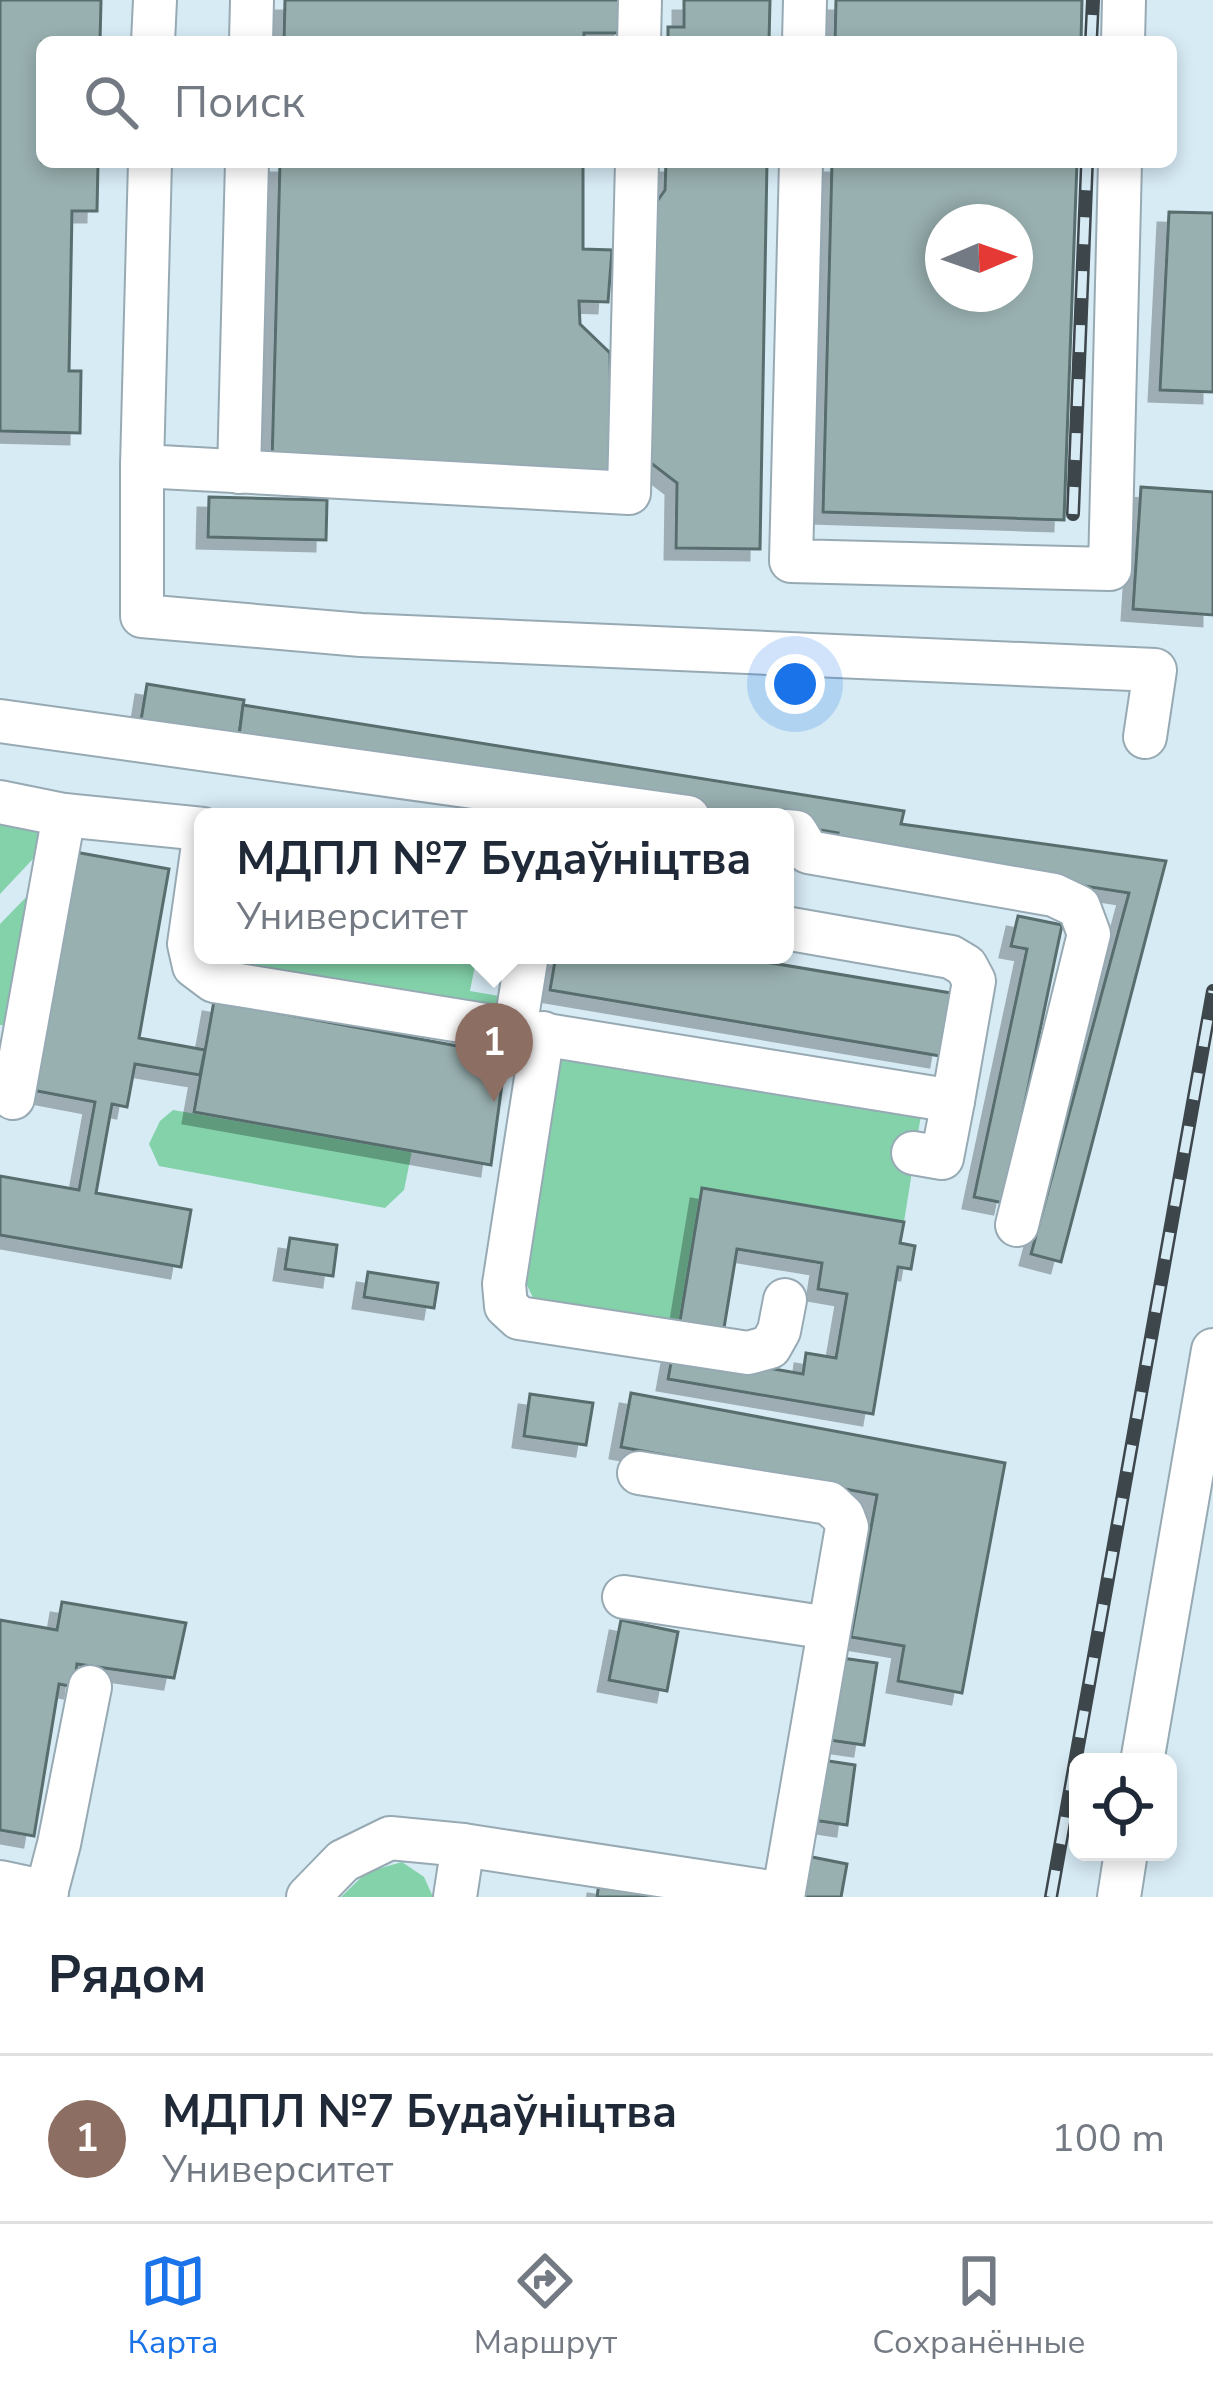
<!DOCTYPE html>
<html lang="ru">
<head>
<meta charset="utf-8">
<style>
	body { margin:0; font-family:"Nunito Sans",sans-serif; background:#f6f6f7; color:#1f2937 }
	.controls { position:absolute; right:36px; bottom:36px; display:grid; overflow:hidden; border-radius:18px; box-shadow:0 6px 18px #0003 }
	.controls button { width:108px; height:108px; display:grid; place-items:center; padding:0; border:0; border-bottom:3px solid #e0e1e3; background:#fff; color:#1f2937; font:60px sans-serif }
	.compass { position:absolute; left:925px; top:204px; width:108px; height:108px; border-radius:50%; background:#fff; box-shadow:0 6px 18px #0003; rotate:88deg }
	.you { position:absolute; left:795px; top:684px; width:42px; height:42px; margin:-30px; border:9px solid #fff; border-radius:50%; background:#1a73e8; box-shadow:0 0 0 18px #1a73e833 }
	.badge { display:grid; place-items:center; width:78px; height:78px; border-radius:50%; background:#1a73e8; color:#fff; font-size:39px; font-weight:700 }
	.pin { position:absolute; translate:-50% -99px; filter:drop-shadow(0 3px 6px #0008) }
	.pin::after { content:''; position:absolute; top:63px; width:42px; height:36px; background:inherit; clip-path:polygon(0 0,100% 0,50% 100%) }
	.popup { position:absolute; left:194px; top:808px; width:600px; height:156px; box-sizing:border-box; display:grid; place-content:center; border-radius:18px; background:#fff; filter:drop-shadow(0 3px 9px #0005); font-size:39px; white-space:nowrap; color:#747a83 }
	.popup b { font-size:45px; color:#1f2937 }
	.popup::after { content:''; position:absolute; left:50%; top:100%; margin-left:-24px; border:24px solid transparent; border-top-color:#fff }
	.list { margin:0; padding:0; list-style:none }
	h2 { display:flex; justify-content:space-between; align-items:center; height:156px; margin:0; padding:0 48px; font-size:51px }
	h2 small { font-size:39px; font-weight:400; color:#747a83 }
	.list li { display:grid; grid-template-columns:78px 1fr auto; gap:36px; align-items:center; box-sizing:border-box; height:168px; padding:0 48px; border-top:3px solid #e0e1e3 }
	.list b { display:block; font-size:45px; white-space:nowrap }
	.list p { margin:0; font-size:39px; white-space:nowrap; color:#747a83 }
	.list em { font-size:39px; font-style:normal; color:#747a83 }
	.icon { flex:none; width:66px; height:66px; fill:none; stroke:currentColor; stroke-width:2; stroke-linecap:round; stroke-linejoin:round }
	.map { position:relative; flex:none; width:1213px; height:1897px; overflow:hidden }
	.search { position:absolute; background:#fff; box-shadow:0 6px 18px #0003; left:36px; right:36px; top:36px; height:132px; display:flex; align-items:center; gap:30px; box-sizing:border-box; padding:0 42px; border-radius:18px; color:#747a83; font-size:45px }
	.sheet { height:324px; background:#fff }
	nav { display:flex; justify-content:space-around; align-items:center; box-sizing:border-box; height:168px; border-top:3px solid #e0e1e3; background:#fff; font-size:33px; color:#747a83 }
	nav a { display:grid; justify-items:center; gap:6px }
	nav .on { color:#1a73e8 }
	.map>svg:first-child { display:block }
</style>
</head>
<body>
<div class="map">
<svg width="1213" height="1897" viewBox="0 0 1213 1897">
	<defs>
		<filter id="shadow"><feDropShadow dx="-11" dy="11" stdDeviation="0" flood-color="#0004"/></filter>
	</defs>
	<rect width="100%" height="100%" fill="#d7ebf5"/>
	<!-- green -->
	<g fill="#83d2aa">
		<path d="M0,817l48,9 -2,19 -46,49z"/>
		<path d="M35,888l-23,139 -12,-2v-101z"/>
		<path d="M212,955h265l-7,36 35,6 -6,14 -276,-47z"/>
		<path d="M560,1057l361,58 -17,107 -202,-34 -23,139 -139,-15 -16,-33z"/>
		<path d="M173,1110l239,41 -8,39 -19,18 -226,-42 -10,-22 11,-23z"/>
		<path d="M402,1862l22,15 9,20h-92l26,-25z"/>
	</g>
	<!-- building -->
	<g fill="#99b0b0" stroke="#596e6e" stroke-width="3" fill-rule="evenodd" filter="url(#shadow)">
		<path d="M0,0h101l-1,42h-58v120h56l-1,49h-25l-3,160h12l-1,62 -80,-2z"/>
		<path d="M285,0h339v33h-40v9h-300z"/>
		<path d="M684,0h86l-1,42h-101v-15h16z"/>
		<path d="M836,0h246l-1,42h-246z"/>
		<path d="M280,162h303v87l29,1 -4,52 -29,-1 1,23 30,29 2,119 -340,-10z"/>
		<path d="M666,162h101l-7,387 -84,-1 1,-65 -30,-23 4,-250 14,-20z"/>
		<path d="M832,162h245l-13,358 -241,-8zM943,222h72v72h-72z"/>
		<path d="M1169,212l44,1v179l-53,-2z"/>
		<path d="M1141,487l72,5v123l-80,-6z"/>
		<path d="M209,497l118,3 -1,40 -118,-3z"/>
		<path d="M147,684l97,16 -5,36 -98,-16z"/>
		<path d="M243,705l661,106 -3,13 265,37 -105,401 -30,-8 98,-361 -294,-46 3,-14 -53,-9v-7h-45l-501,-81z"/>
		<path d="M75,852l94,17 -30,169 66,12 -5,25 -65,-11 -8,43 -15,-3 -16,89 95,17 -10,57 -181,-32v-59l79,14 16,-88 -63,-12z"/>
		<path d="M1018,916l44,9 -58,278 -30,-6 53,-248 -16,-3z"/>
		<path d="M556,955h168l227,38 -11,63 -390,-66z"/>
		<path d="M214,1001l292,54 -15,110 -297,-53z"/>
		<path d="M702,1188l202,34 -4,21 15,3 -4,23 -13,-2 -25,147 -205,-35 5,-27 130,22 3,-21 30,5 11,-64 -29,-5 4,-26 -85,-14 -14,85 -44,-7z"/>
		<path d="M290,1238l47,7 -4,31 -48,-7z"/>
		<path d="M368,1272l70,11 -4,25 -70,-11z"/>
		<path d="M631,1393l374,70 -43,230 -64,-12 6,-35 -53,-9 26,-142 -256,-48z"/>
		<path d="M530,1394l63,9 -7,42 -62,-9z"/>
		<path d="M62,1602l124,21 -12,55 -97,-14 -3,23 -15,-3 -25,152 -34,-6v-210l57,10z"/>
		<path d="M621,1620l57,12 -11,59 -58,-11z"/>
		<path d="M842,1658l35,5 -13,82 -35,-5z"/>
		<path d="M822,1760l33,5 -8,60 -34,-5z"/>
		<path d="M802,1855l45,9 -6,33h-47z"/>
		<path d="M599,1883l85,14h-87z"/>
	</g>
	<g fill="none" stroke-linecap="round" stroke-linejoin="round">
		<defs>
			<g id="minor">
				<path d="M153,42l2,-42"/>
				<path d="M251,42l1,-42"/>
				<path d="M639,42l1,-42"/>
				<path d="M804,42l1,-42"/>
				<path d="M1123,42l1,-42"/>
				<path d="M150,162l-8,304 487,27 8,-331"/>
				<path d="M801,162l-10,399 319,8 10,-407"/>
				<path d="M142,466v150l219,19 794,35 -10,67"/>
				<path d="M239,472l8,-310"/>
				<path d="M0,721l688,96"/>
				<path d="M0,802l64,13 139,14"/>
				<path d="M785,831l11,1 12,20 246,43 25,12 10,27 -72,291"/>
				<path d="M203,845l-14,99 5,22 20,15 739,120 21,-120 -8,-15 -15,-9 -166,-29"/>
				<path d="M515,1029l12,-74"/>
				<path d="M543,1033l-39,251 2,22 13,12 229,35 22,-6 9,-16 6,-31"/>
				<path d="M13,1098l51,-283"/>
				<path d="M913,1153l29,5 11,-57"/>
				<path d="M639,1473l190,30 14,13 4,11 -64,370"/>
				<path d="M624,1597l205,31"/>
				<path d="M1142,1762l71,-412"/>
				<path d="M0,1882l47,10"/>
				<path d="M45,1897l14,-53 31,-157"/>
				<path d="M308,1897l35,-36 47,-23 73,7 320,49"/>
				<path d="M455,1897l8,-52"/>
				<path d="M1119,1897l7,-45"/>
			</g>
		</defs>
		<!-- minor casing -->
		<use href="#minor" stroke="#97aab4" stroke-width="46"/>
		<!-- minor -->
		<use href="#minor" stroke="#fff" stroke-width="42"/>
		<defs>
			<g id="rail">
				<path d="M1091,42l2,-42"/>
				<path d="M1073,514l14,-352"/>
				<path d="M1051,1897l162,-906"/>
			</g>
		</defs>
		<!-- rail casing -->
		<use href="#rail" stroke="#3d464b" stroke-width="14"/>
		<!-- rail -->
		<use href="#rail" stroke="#d7ebf5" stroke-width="9" stroke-dasharray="27" stroke-linecap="butt"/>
	</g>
</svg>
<div class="controls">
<button><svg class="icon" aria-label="locate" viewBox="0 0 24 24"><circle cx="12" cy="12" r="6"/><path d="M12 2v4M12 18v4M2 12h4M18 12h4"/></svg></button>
</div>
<svg class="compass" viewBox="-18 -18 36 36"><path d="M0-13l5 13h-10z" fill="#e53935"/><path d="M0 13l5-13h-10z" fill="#747a83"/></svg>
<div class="you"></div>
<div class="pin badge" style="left:494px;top:1102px;background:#8d6e63">1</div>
<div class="popup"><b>МДПЛ №7 Будаўніцтва</b>Университет</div>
<div class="search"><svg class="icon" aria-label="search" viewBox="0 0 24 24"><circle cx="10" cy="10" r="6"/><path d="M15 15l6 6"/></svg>Поиск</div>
</div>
<section class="sheet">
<h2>Рядом<small></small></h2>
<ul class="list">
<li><span class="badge" style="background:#8d6e63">1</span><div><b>МДПЛ №7 Будаўніцтва</b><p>Университет</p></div><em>100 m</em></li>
</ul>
</section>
<nav>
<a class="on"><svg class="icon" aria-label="map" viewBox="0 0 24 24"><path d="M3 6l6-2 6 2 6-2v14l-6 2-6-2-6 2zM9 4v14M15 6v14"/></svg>Карта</a>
<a><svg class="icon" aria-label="directions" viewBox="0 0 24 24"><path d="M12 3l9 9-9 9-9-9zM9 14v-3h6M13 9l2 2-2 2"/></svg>Маршрут</a>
<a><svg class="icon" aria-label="saved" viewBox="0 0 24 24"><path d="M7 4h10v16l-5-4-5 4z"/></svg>Сохранённые</a>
</nav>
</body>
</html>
